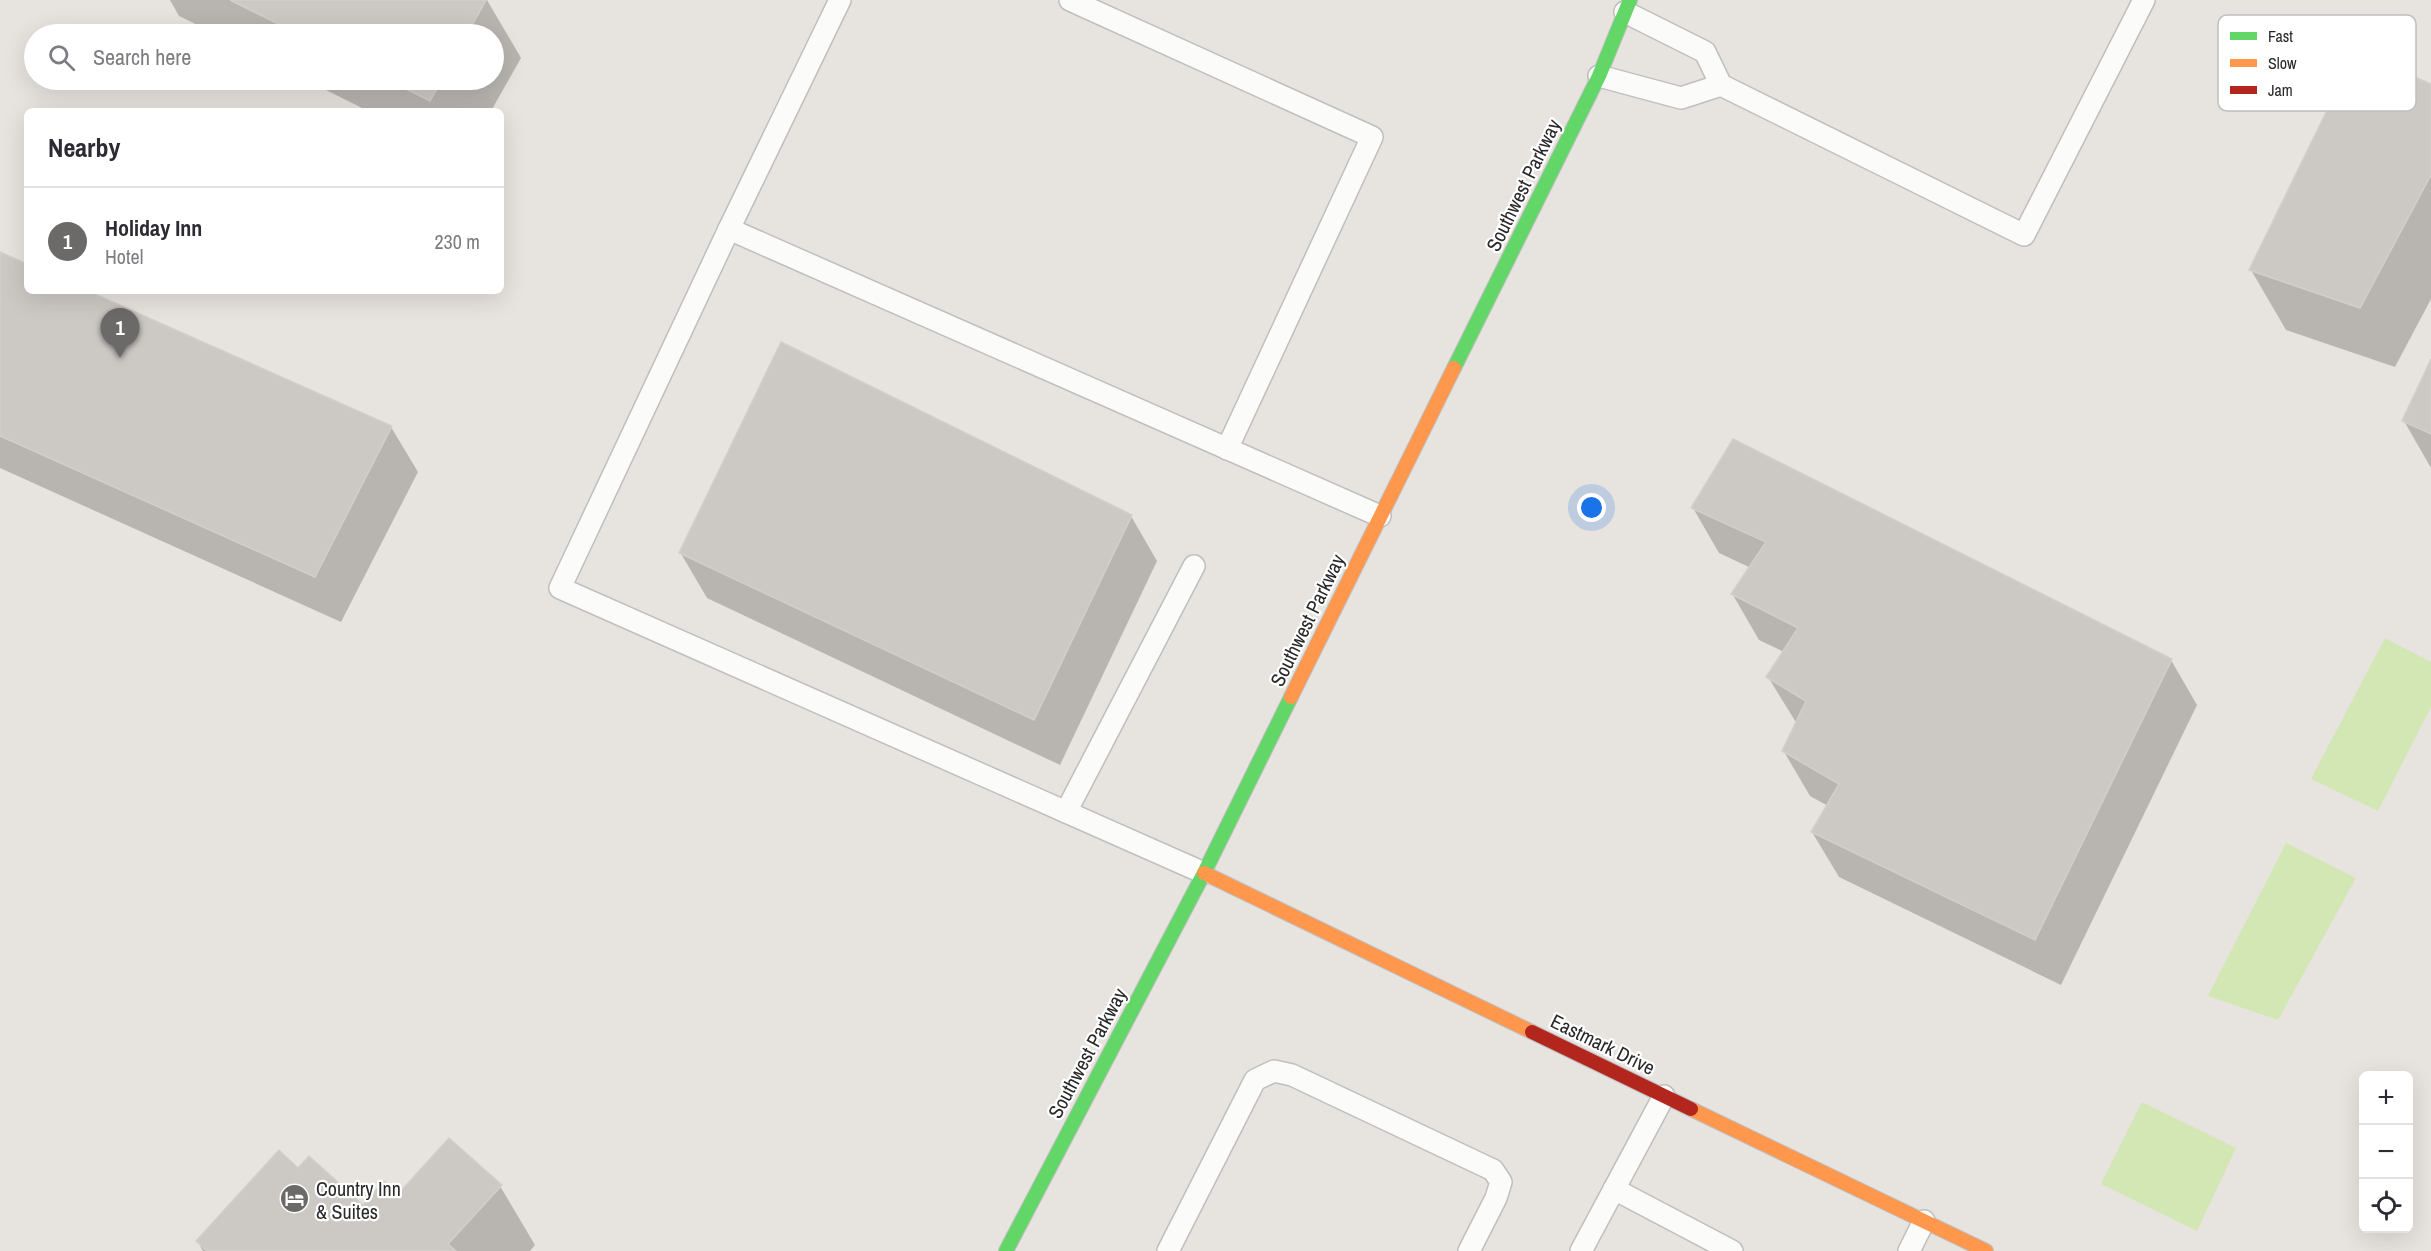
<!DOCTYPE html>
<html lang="en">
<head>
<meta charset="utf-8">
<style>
	body { margin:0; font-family:"Archivo Narrow",sans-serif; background:#f2f2f3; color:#2b2b33 }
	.controls { position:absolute; right:18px; bottom:18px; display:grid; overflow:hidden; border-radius:9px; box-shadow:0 6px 24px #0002 }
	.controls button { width:54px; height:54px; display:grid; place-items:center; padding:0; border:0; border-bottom:2px solid #e1e1e2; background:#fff; color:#2b2b33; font:30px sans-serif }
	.you { position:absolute; left:1592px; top:508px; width:21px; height:21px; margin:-15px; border:4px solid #fff; border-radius:50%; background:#1a73e8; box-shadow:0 0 0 9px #1a73e833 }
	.badge { display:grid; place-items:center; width:39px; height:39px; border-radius:50%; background:#6c6a68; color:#fff; font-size:20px; font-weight:700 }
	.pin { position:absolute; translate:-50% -50px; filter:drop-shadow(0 2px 3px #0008) }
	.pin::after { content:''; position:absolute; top:32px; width:21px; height:18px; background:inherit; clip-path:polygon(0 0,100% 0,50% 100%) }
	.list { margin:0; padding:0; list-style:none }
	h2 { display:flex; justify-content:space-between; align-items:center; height:78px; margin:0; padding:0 24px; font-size:26px }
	h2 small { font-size:20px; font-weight:400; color:#7c7c81 }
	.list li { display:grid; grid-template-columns:39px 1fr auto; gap:18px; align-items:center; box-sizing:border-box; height:108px; padding:0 24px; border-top:2px solid #e1e1e2 }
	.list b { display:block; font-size:22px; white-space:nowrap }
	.list p { margin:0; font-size:20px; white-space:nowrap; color:#7c7c81 }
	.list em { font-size:20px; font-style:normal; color:#7c7c81 }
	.icon { flex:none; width:33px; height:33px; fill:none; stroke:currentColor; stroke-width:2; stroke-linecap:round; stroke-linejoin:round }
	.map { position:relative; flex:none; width:2431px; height:1251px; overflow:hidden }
	.search { position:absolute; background:#fff; box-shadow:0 6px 24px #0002; left:24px; top:24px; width:480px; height:66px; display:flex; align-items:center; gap:15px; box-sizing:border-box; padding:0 21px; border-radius:33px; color:#7c7c81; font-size:22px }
	.panel { position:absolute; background:#fff; box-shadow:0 6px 24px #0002; left:24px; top:108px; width:480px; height:186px; border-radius:9px }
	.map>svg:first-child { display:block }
</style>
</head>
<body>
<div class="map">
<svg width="2431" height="1251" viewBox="0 0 2431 1251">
	<rect width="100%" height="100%" fill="#e7e3de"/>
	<!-- pitch -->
	<g fill="#d3e7b4">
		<path d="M2385,638l46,24v45l-53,104 -67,-32z"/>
		<path d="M2286,843l70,35 -78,142 -70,-24z"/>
		<path d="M2142,1102l94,46 -39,83 -96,-47z"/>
	</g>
	<!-- shadow -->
	<g fill="#0003">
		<path d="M170,0h317l34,58 -30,53h-123l-62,-31h188v-46h-278l-37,-18z"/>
		<path d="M2431,85v214l-36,68 -109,-37 -35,-60z"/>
		<path d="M0,254l27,12v25h57l307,136 27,45 -77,150 -341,-154z"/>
		<path d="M2431,363v105l-27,-47z"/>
		<path d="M1693,508l478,152 26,45 -136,280 -222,-108 -27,-45 16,-26 -18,-10 -27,-46 14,-26 -29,-47 16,-25 -25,-12 -26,-45 18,-27 -32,-15z"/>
		<path d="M1131,516l26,45 -97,204 -353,-167 -27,-46z"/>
		<path d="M298,1170l65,37 35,-11 102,-10 35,59 -5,6h-327l-5,-9z"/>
	</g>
	<!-- building -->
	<g fill="#ccc9c5" stroke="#d2cfca" stroke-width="1.5">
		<path d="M230,0h256l-19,34h-168z"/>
		<path d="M2356,51l75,33v91l-71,133 -111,-38z"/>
		<path d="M388,80h54l-12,21z"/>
		<path d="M0,252l27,12v27h61l304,135 -77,151 -315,-141z"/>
		<path d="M781,342l351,173 -98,205 -355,-167z"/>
		<path d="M2431,359v75l-29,-13z"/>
		<path d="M1733,439l439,220 -137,281 -224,-108 28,-48 -57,-33 24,-50 -40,-24 32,-49 -67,-34 35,-52 -75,-34z"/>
		<path d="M449,1138l53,47 -54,59 8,7h-249l-11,-10 83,-91 19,18 11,-12 54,49 21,-24 14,13z"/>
	</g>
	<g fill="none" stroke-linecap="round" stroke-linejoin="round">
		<defs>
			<g id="lane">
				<path d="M840,0l-111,229 -169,359 644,285"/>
				<path d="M1070,0l302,137 -145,312"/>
				<path d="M1625,12l80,40 16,33 303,150 120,-235"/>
				<path d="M1599,76l82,22 40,-13"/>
				<path d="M729,229l651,287"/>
				<path d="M1066,812l128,-246"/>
				<path d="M1614,1189l118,62"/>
				<path d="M1168,1251l87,-171 19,-9 18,4 201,95 8,12 -5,16 -27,53"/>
				<path d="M1581,1251l83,-155"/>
				<path d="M1909,1251l15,-30"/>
			</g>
			<g id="fast">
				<path d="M1454,368l145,-292 31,-76"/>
				<path d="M1006,1251l198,-378 87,-176"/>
			</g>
			<g id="slow">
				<path d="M1291,697l163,-329"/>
				<path d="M1204,873l328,159"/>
				<path d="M1691,1109l295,142"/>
			</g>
			<path id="jam" d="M1532,1032l159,77"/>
		</defs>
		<!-- lane casing -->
		<use href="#lane" stroke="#c0bfc0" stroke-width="24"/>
		<!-- fast casing -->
		<use href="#fast" stroke="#c0bfc0" stroke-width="16"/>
		<!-- slow casing -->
		<use href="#slow" stroke="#c0bfc0" stroke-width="16"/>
		<!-- jam casing -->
		<use href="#jam" stroke="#c0bfc0" stroke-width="16"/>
		<!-- lane -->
		<use href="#lane" stroke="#fbfbfa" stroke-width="21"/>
		<!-- fast -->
		<use href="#fast" stroke="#63d668" stroke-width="14"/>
		<!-- slow -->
		<use href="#slow" stroke="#ff974d" stroke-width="14"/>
		<!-- jam -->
		<use href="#jam" stroke="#b3261e" stroke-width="14"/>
	</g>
	<!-- icons -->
	<defs>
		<symbol id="hotel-disc" viewBox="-11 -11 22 22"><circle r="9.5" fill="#6c6a68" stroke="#fff"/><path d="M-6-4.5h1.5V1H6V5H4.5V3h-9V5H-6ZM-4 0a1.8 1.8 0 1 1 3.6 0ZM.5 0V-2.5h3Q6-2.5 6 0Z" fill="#fff"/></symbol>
	</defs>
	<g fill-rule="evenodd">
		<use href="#hotel-disc" x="278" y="1182" width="33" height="33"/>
	</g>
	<g text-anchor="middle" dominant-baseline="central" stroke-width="4.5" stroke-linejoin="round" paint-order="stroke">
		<!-- street labels -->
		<g font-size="20" fill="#292929" stroke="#fff">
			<text transform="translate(1523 185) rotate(-64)">Southwest Parkway</text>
			<text transform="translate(1307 620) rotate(-64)">Southwest Parkway</text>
			<text transform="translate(1603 1044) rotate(26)">Eastmark Drive</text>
			<text transform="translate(1087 1053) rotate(-62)">Southwest Parkway</text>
		</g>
		<!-- poi labels -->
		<g font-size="20" fill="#292929" stroke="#fff" text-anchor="start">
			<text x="316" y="1188">Country Inn<tspan x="316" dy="23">&amp; Suites</tspan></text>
		</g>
	</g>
	<!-- legend -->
	<rect x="2218" y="15" width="198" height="96" rx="9" fill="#fff" stroke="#bfbfbf" stroke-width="1.5"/>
	<rect x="2230" y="32" width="27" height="8" fill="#63d668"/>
	<rect x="2230" y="59" width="27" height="8" fill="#ff974d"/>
	<rect x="2230" y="86" width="27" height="8" fill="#b3261e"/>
	<g font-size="16" fill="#292929">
		<text x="2268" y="42">Fast</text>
		<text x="2268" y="69">Slow</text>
		<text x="2268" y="96">Jam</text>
	</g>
</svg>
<div class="controls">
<button>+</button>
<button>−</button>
<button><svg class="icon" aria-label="locate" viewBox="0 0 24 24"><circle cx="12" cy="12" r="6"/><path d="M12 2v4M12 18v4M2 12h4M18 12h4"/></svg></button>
</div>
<div class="you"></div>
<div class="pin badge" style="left:120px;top:358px">1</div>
<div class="search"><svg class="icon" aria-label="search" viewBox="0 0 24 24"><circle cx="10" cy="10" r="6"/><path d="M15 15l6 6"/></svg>Search here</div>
<section class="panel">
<h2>Nearby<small></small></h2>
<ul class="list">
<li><span class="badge">1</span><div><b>Holiday Inn</b><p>Hotel</p></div><em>230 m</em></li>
</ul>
</section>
</div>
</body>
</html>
